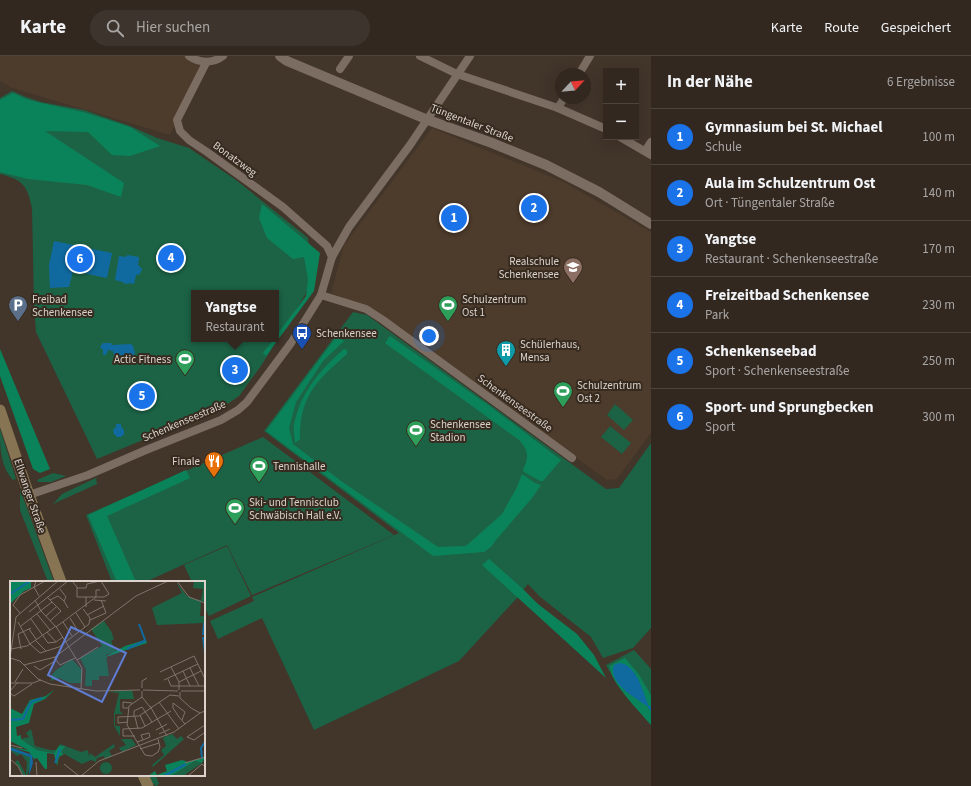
<!DOCTYPE html>
<html lang="de">
<head>
<meta charset="utf-8">
<style>
	body { margin:0; font-family:"Source Sans 3",sans-serif; background:#3d342d; color:#f1f3f6 }
	.controls { position:absolute; right:12px; top:12px; display:grid; overflow:hidden; border-radius:0px; box-shadow:0 4px 16px #0002 }
	.controls button { width:36px; height:36px; display:grid; place-items:center; padding:0; border:0; border-bottom:1px solid #4d443e; background:#322820; color:#f1f3f6; font:20px sans-serif }
	.compass { position:absolute; left:555px; top:12px; width:36px; height:36px; border-radius:50%; background:#322820; box-shadow:0 4px 16px #0002; rotate:64deg }
	.you { position:absolute; left:429px; top:280px; width:14px; height:14px; margin:-10px; border:3px solid #fff; border-radius:50%; background:#1a73e8; box-shadow:0 0 0 6px #1a73e833 }
	.badge { display:grid; place-items:center; width:26px; height:26px; border-radius:50%; background:#1a73e8; color:#fff; font-size:13px; font-weight:700 }
	.pin { position:absolute; translate:-50% -50%; border:2px solid #fff; box-shadow:0 1px 4px #0006 }
	.popup { position:absolute; left:191px; top:234px; width:88px; height:52px; box-sizing:border-box; display:grid; place-content:center; border-radius:0px; background:#322820; filter:drop-shadow(0 1px 3px #0005); font-size:13px; white-space:nowrap; color:#a8a6a5 }
	.popup b { font-size:15px; color:#f1f3f6 }
	.popup::after { content:''; position:absolute; left:50%; top:100%; margin-left:-8px; border:8px solid transparent; border-top-color:#322820 }
	.list { margin:0; padding:0; list-style:none }
	h2 { display:flex; justify-content:space-between; align-items:center; height:52px; margin:0; padding:0 16px; font-size:17px }
	h2 small { font-size:13px; font-weight:400; color:#a8a6a5 }
	.list li { display:grid; grid-template-columns:26px 1fr auto; gap:12px; align-items:center; box-sizing:border-box; height:56px; padding:0 16px; border-top:1px solid #4d443e }
	.list b { display:block; font-size:15px; white-space:nowrap }
	.list p { margin:0; font-size:13px; white-space:nowrap; color:#a8a6a5 }
	.list em { font-size:13px; font-style:normal; color:#a8a6a5 }
	.icon { flex:none; width:22px; height:22px; fill:none; stroke:currentColor; stroke-width:2; stroke-linecap:round; stroke-linejoin:round }
	.map { position:relative; flex:none; width:651px; height:730px; overflow:hidden }
	header { display:flex; align-items:center; gap:24px; box-sizing:border-box; height:56px; padding:0 20px; background:#322820; border-bottom:1px solid #4d443e }
	header strong { font-size:19px }
	nav { display:flex; gap:22px; margin-inline-start:auto; font-size:14px }
	.search { width:280px; height:36px; background:#3d342d; display:flex; align-items:center; gap:10px; box-sizing:border-box; padding:0 14px; border-radius:22px; color:#a8a6a5; font-size:15px }
	main { display:flex }
	aside { flex:1; background:#322820 }
	.map>svg:first-child { display:block }
</style>
</head>
<body>
<header>
<strong>Karte</strong>
<div class="search"><svg class="icon" aria-label="search" viewBox="0 0 24 24"><circle cx="10" cy="10" r="6"/><path d="M15 15l6 6"/></svg>Hier suchen</div>
<nav><a>Karte</a><a>Route</a><a>Gespeichert</a></nav>
</header>
<main>
<div class="map">
<svg width="651" height="730" viewBox="0 0 651 730">
	<rect width="100%" height="100%" fill="#42352a"/>
	<!-- built -->
	<g fill="#4d3b2b">
		<path d="M0,0h189l17,7 -36,72 -158,-47 -12,-7z"/>
		<path d="M432,72l132,54 87,50v201l-34,46 -10,1 -226,-162 -17,-11 -33,-14 13,-48z"/>
	</g>
	<!-- green -->
	<g fill="#1c6346" fill-rule="evenodd">
		<path d="M12,35l14,6 15,5 43,8 46,16 27,12 32,10 47,32 72,58 4,40 -7,17 -44,71 -22,30 -10,7 -38,17 -94,39 -61,-127 -2,-26 -2,-98c-5,-23 -9,-28 -32,-34v-76zM194,237h82v46h-82z"/>
		<path d="M353,256l14,3 239,174 13,-1 32,-45v185l-18,20 -30,10 -12,-21 -52,-41 -11,-12 -11,14 -58,63 -145,69 -52,-112 -44,21 -8,-18 44,-20 -2,-4 147,-64 -135,-102z"/>
		<path d="M615,348l18,16 -9,10 -17,-15z"/>
		<path d="M610,370l21,17 -9,11 -21,-17z"/>
		<path d="M0,373l16,50 -3,1c-13,-14 -13,-33 -13,-51z"/>
		<path d="M263,381l131,98 -142,60 -25,-50 -82,37h-33l-26,-67z"/>
		<path d="M53,417l13,3 -15,6h-13l-1,-2z"/>
		<path d="M98,421l-2,2 1,5 -44,20 9,-10z"/>
		<path d="M20,433l34,93h-6l-28,-72z"/>
		<path d="M227,490l24,50 -42,20 -5,-10v-24h-12l-8,-17z"/>
		<path d="M634,594l17,19v26l-11,-19 -31,-10 1,7 -4,-8z"/>
		<path d="M149,719h7l3,9 -1,1 -2,1 -3,-2z"/>
	</g>
	<!-- forest -->
	<g fill="#0b835a">
		<path d="M13,37l13,6 15,4 42,9 47,15 30,19 -30,10 -18,-1 -24,-23 -43,-1 79,52 -3,14 -34,-12 -59,-6 -28,-7v-72z"/>
		<path d="M262,148l58,49 -6,38 -48,65 -3,-3 11,-14h2v-3l30,-40 2,-16 -4,-23 -11,2 -26,-21 -8,-20z"/>
		<path d="M337,280l7,5 -21,20 -27,41 -7,26 4,16 48,37 97,66 28,-1 36,-32 15,-27 5,-13 13,9 6,2 -9,13 -36,42 -5,7 -7,5 -51,4 -167,-125z"/>
		<path d="M390,280l101,71 70,53 -18,21h-3l-16,-9 -1,-2c6,-13 6,-19 -4,-30l-134,-97z"/>
		<path d="M0,293l50,120 -10,4 -7,-4 -33,-93z"/>
		<path d="M344,293l3,1v4c-30,26 -48,43 -47,85l-5,4c0,-5 -2,-12 -1,-18 6,-32 26,-55 50,-76z"/>
		<path d="M186,414l4,8 -83,38 29,66h-19l-29,-67z"/>
		<path d="M489,503l35,31 14,14 39,30 17,21 12,23 -124,-113z"/>
		<path d="M625,602l15,18 11,19v30c-12,-14 -40,-42 -42,-59z"/>
	</g>
	<!-- water -->
	<g fill="#106aa0">
		<path d="M54,185l58,12 -5,25 -34,-7 -4,16 -19,1 -1,-23z"/>
		<path d="M127,199l12,2 -1,8 4,4 -2,5 -4,1 -2,9 -5,-1 -1,1 -5,-1v-1l-8,-2 4,-24 7,1z"/>
		<path d="M103,287h8l1,2 19,-1 2,2 2,7 -2,3 -4,1 -5,-2h-10l-1,-4 -5,-1 -2,5h-3v-5l-3,-3z"/>
		<path d="M116,368h5v3l3,3v4l-3,3h-4l-3,-3 -1,-4 3,-3z"/>
		<path d="M619,607c18,1 24,29 30,44 -12,-8 -42,-24 -35,-42z"/>
	</g>
	<g fill="none" stroke-linecap="round" stroke-linejoin="round">
		<!-- stream -->
		<path stroke="#106aa0" stroke-width="2.5" d="M649,651l2,2"/>
		<!-- minor -->
		<g stroke="#7b6d61" stroke-width="8">
			<path d="M189,0c10,7 24,8 34,0"/>
			<path d="M420,0l37,18 101,34 48,21"/>
			<path d="M206,7l-29,57 3,11 9,9 18,12 76,55 44,39 5,11"/>
			<path d="M340,13l9,-13"/>
			<path d="M579,18l11,-18"/>
			<path d="M558,52l6,-10"/>
			<path d="M620,81l31,18"/>
			<path d="M645,95l6,-9"/>
			<path d="M321,239l45,14 17,11 189,138"/>
			<path d="M29,439l59,-20 58,-25 75,-30 17,-10 9,-8 44,-59 30,-48 11,-38 17,-30 61,-82 60,-89"/>
		</g>
		<!-- tertiary -->
		<path stroke="#7b6d61" stroke-width="10" d="M280,0l7,5 141,59 64,23 54,22 53,27 52,32"/>
		<!-- secondary -->
		<g stroke="#867452" stroke-width="11">
			<path d="M0,354l29,85 32,87"/>
			<path d="M143,719l5,11"/>
		</g>
	</g>
	<!-- icons -->
	<defs>
		<symbol id="school-pin" viewBox="-11 -11 22 30"><path d="M0 17L-7.5 6A9.5 9.5 0 1 1 7.5 6Z" fill="#8d6e63" stroke="#372b20"/><path d="M0-5L7-2L0 1L-7-2ZM-4 1L0 2.5L4 1V4Q0 6-4 4Z" fill="#fff"/></symbol>
		<symbol id="parking-pin" viewBox="-11 -11 22 30"><path d="M0 17L-7.5 6A9.5 9.5 0 1 1 7.5 6Z" fill="#5c6f8a" stroke="#372b20"/><path d="M-3.5-5.5H1a3.5 3.5 0 0 1 0 7H-1V5.5H-3.5ZM-1-3.4V-.6H.8a1.4 1.4 0 0 0 0-2.8Z" fill="#fff"/></symbol>
		<symbol id="stadium-pin" viewBox="-11 -11 22 30"><path d="M0 17L-7.5 6A9.5 9.5 0 1 1 7.5 6Z" fill="#2e9e5b" stroke="#372b20"/><path d="M0-5a6.5 5 0 1 0 0 10a6.5 5 0 1 0 0-10ZM-3.5-1.8h7v3.6h-7Z" fill="#fff"/></symbol>
		<symbol id="bus-pin" viewBox="-11 -11 22 30"><path d="M0 17L-7.5 6A9.5 9.5 0 1 1 7.5 6Z" fill="#1a4fb4" stroke="#372b20"/><path d="M-5-6H5V4H4V6H2V4H-2V6H-4V4H-5ZM-3.5-4V0h7V-4ZM-3.5 1.2v1.5H-2V1.2ZM2 1.2v1.5H3.5V1.2Z" fill="#fff"/></symbol>
		<symbol id="building-pin" viewBox="-11 -11 22 30"><path d="M0 17L-7.5 6A9.5 9.5 0 1 1 7.5 6Z" fill="#0f9aa8" stroke="#372b20"/><path d="M-4-6H4V6H1V3H-1V6H-4ZM-2.5-4.3h1.7v1.8h-1.7ZM.8-4.3h1.7v1.8H.8ZM-2.5-1h1.7V.8h-1.7ZM.8-1h1.7V.8H.8Z" fill="#fff"/></symbol>
		<symbol id="restaurant-pin" viewBox="-11 -11 22 30"><path d="M0 17L-7.5 6A9.5 9.5 0 1 1 7.5 6Z" fill="#e8710a" stroke="#372b20"/><path d="M-5-6h1v4h1v-4h1v4h1v-4h1v5L-1.5 .5V6h-2V.5L-5-1ZM5-6V6H3V1.5H1.5Q1.5-4 5-6Z" fill="#fff"/></symbol>
	</defs>
	<g fill-rule="evenodd">
		<use href="#school-pin" x="562" y="200" width="22" height="30"/>
		<use href="#parking-pin" x="7" y="238" width="22" height="30"/>
		<use href="#stadium-pin" x="437" y="238" width="22" height="30"/>
		<use href="#bus-pin" x="291" y="266" width="22" height="30"/>
		<use href="#building-pin" x="495" y="283" width="22" height="30"/>
		<use href="#stadium-pin" x="174" y="292" width="22" height="30"/>
		<use href="#stadium-pin" x="552" y="324" width="22" height="30"/>
		<use href="#stadium-pin" x="405" y="363" width="22" height="30"/>
		<use href="#restaurant-pin" x="203" y="394" width="22" height="30"/>
		<use href="#stadium-pin" x="248" y="399" width="22" height="30"/>
		<use href="#stadium-pin" x="224" y="441" width="22" height="30"/>
	</g>
	<g text-anchor="middle" dominant-baseline="central" stroke-width="4" stroke-linejoin="round" paint-order="stroke">
		<!-- street labels -->
		<g font-size="11" fill="#dbd3cc" stroke="#372b20">
			<text transform="translate(472 67) rotate(21)">Tüngentaler Straße</text>
			<text transform="translate(235 103) rotate(36)">Bonatzweg</text>
			<text transform="translate(515 347) rotate(36)">Schenkenseestraße</text>
			<text transform="translate(184 365) rotate(-23)">Schenkenseestraße</text>
			<text transform="translate(30 440) rotate(71)">Ellwanger Straße</text>
		</g>
		<!-- poi labels -->
		<g font-size="11" fill="#dbd3cc" stroke="#372b20" text-anchor="start">
			<text x="559" y="205" text-anchor="end">Realschule<tspan x="559" dy="13">Schenkensee</tspan></text>
			<text x="32" y="243">Freibad<tspan x="32" dy="13">Schenkensee</tspan></text>
			<text x="462" y="243">Schulzentrum<tspan x="462" dy="13">Ost 1</tspan></text>
			<text x="316" y="277">Schenkensee</text>
			<text x="520" y="288">Schülerhaus,<tspan x="520" dy="13">Mensa</tspan></text>
			<text x="171" y="303" text-anchor="end">Actic Fitness</text>
			<text x="577" y="329">Schulzentrum<tspan x="577" dy="13">Ost 2</tspan></text>
			<text x="430" y="368">Schenkensee<tspan x="430" dy="13">Stadion</tspan></text>
			<text x="200" y="405" text-anchor="end">Finale</text>
			<text x="273" y="410">Tennishalle</text>
			<text x="249" y="446">Ski- und Tennisclub<tspan x="249" dy="13">Schwäbisch Hall e.V.</tspan></text>
		</g>
	</g>
	<!-- overview -->
	<g transform="translate(10 525)">
		<rect width="195" height="195" fill="#42352a"/>
		<path d="M184,0h11v21l-13,-3 9,1 2,-11 -10,-1zM166,1l11,14 14,6 -1,14h4v7l-47,2 -5,-17 30,-15zM94,40l7,10 3,8 -3,2 4,9 11,-2 -20,7 3,21h-10v4h-7v6h-7l1,-16 -6,-12 22,-12 -11,-17zM62,78l10,11 -1,13h-11l-11,-5 -8,3v-5l4,-5zM122,109l2,9h-14v12l3,3h-8v12h5v10l-6,-10v-12l5,-21 -11,-1zM21,148l4,17 15,4h6l4,-6 21,8 7,-2 1,7 1,-4 5,4 19,-13 1,3 -6,4 3,5 -7,3 -1,-3 -7,2 -1,4 -5,-2 -9,4 -21,-12 3,-6h-5l-5,7 -17,-3 -16,-11 8,-2 -3,-4zM162,153l5,5 4,-3 3,3 -31,28 -1,-2 12,-10 -3,-5 5,-4 -3,-8 -4,1zM111,158h11l4,6 -14,7 -3,-4 7,-3zM0,169l20,7 1,6 -4,13h-3l-9,-14 3,-2 8,15 1,-13 -6,-8 -4,2zM185,180l7,2 -19,13h-12zM90 187a6 6 0 1 1 12 0a6 6 0 1 1-12 0Z" fill="#1c6346"/>
		<path d="M2,0h19v7l-7,3 -14,13v-22zM129,42l8,20 -44,15 22,-12 20,-6zM45,108l-10,10 -11,5 -5,19 -13,4 1,9 4,-1v4l16,11 17,3 5,-7h6l-4,6 3,2 -5,3 -2,9 -3,-12 -7,-1v16h-2l-8,-11 -3,1 -5,-7 -19,-5 18,3 -18,-9v-33l12,6 8,-14 16,-4zM195,176l-3,6 -7,-2 -24,15h-23l7,-5 2,4 10,-4 -2,-6 7,-2 10,-3 6,2z" fill="#0b835a"/>
		<path d="M0,166l22,8 1,8 -4,13 1,-19 -20,-7z" fill="#106aa0"/>
		<path fill="none" stroke="#106aa0" stroke-width="2" d="M0,13l20,-13M129,43l6,16M193,54l1,-12M193,56l2,15M117,68l19,-9M0,139l13,-1 8,-17 11,-4M192,177l-1,-10 4,-6M45,182l5,-14M154,195l22,-12"/>
		<path fill="none" stroke="#7f746b" stroke-width="1" d="M26,0l-2,6 5,9M62,0l5,6v10h9v10M167,0l12,16 16,6M67,7h9l1,-4 13,-3M50,8l6,8 -2,4 4,7M37,16l14,14 -11,10M76,16h10v-7h4M25,19l6,11 16,17 25,40 -1,21M40,19l8,-4 6,5M84,19l12,1M19,31l39,-31M10,32l-7,-8 7,-10 25,-14M66,32l9,14M27,33l13,16M77,34l17,-9M36,35l10,-9M60,37l8,13M21,38l17,24 8,-1 7,-5M80,39l16,-7 -5,-13M8,41l12,22 10,9 19,-6 30,-23 1,-6 -7,-9M53,41l9,14M11,45l31,-24M46,46l40,-30h8l5,-3 -8,-13M19,48l7,10M37,51l9,10M25,59l11,11M1,68l16,-3 29,-20M11,68l-3,-15 13,-6M0,77l10,3 18,18 12,5 46,7 44,-1M0,77l6,-41 42,-36M46,79l4,5 15,-7M67,79l21,-13M14,84l31,-8 81,-61 32,-15M24,85l6,4 15,-9v-4M161,86l8,15M180,87l9,18M173,90l7,15M150,91l34,-16 11,23M158,98l3,7h34M154,99l34,-16M5,101l8,-13M0,102h23l8,-3M132,107v-7l5,-3M133,109l35,1M169,109v-8l22,-11M0,110l8,-9M132,110v6l8,10M171,110h24M170,111v6l11,10 9,5 5,-2M0,112l4,3 18,-12M132,116l-13,9 -2,19 18,30 7,1 6,-4 2,-5 -2,-8M149,121l20,27M140,125l17,30M118,127h-5v-6l9,1M130,134l5,11M124,136v-6l8,-4 10,15M125,136l3,12M172,139l3,-8 -12,-9v5l6,9 6,7M118,141l-10,1v-6l21,-1 31,-21 9,1M146,149l11,-6M149,153l11,-5M125,155h-12v-7l19,-1 29,-17M177,156l18,-12M177,156l7,3 10,-7M127,161l6,-2 7,-3 -1,-4 -8,2 2,5M0,164l12,3M130,168l19,-6M0,178l8,7 5,10M26,181l1,14M175,182l20,-6M54,183l15,12M71,195l18,-15 75,-29 26,-19M178,195l14,-12 3,3"/>
		<path fill="#607dd4" fill-opacity="0.15" stroke="#607dd4" stroke-width="2" d="M61,46l55,26 -24,49 -54,-27z"/>
		<rect width="195" height="195" fill="none" stroke="#dbd3cc" stroke-width="2"/>
	</g>
</svg>
<div class="controls">
<button>+</button>
<button>−</button>
</div>
<svg class="compass" viewBox="-18 -18 36 36"><path d="M0-13l5 13h-10z" fill="#e53935"/><path d="M0 13l5-13h-10z" fill="#a8a6a5"/></svg>
<div class="you"></div>
<div class="pin badge" style="left:454px;top:162px">1</div>
<div class="pin badge" style="left:534px;top:152px">2</div>
<div class="pin badge" style="left:235px;top:314px">3</div>
<div class="popup"><b>Yangtse</b>Restaurant</div>
<div class="pin badge" style="left:171px;top:202px">4</div>
<div class="pin badge" style="left:142px;top:340px">5</div>
<div class="pin badge" style="left:80px;top:203px">6</div>
</div>
<aside>
<h2>In der Nähe<small>6 Ergebnisse</small></h2>
<ul class="list">
<li><span class="badge">1</span><div><b>Gymnasium bei St. Michael</b><p>Schule</p></div><em>100 m</em></li>
<li><span class="badge">2</span><div><b>Aula im Schulzentrum Ost</b><p>Ort · Tüngentaler Straße</p></div><em>140 m</em></li>
<li><span class="badge">3</span><div><b>Yangtse</b><p>Restaurant · Schenkenseestraße</p></div><em>170 m</em></li>
<li><span class="badge">4</span><div><b>Freizeitbad Schenkensee</b><p>Park</p></div><em>230 m</em></li>
<li><span class="badge">5</span><div><b>Schenkenseebad</b><p>Sport · Schenkenseestraße</p></div><em>250 m</em></li>
<li><span class="badge">6</span><div><b>Sport- und Sprungbecken</b><p>Sport</p></div><em>300 m</em></li>
</ul>
</aside>
</main>
</body>
</html>
